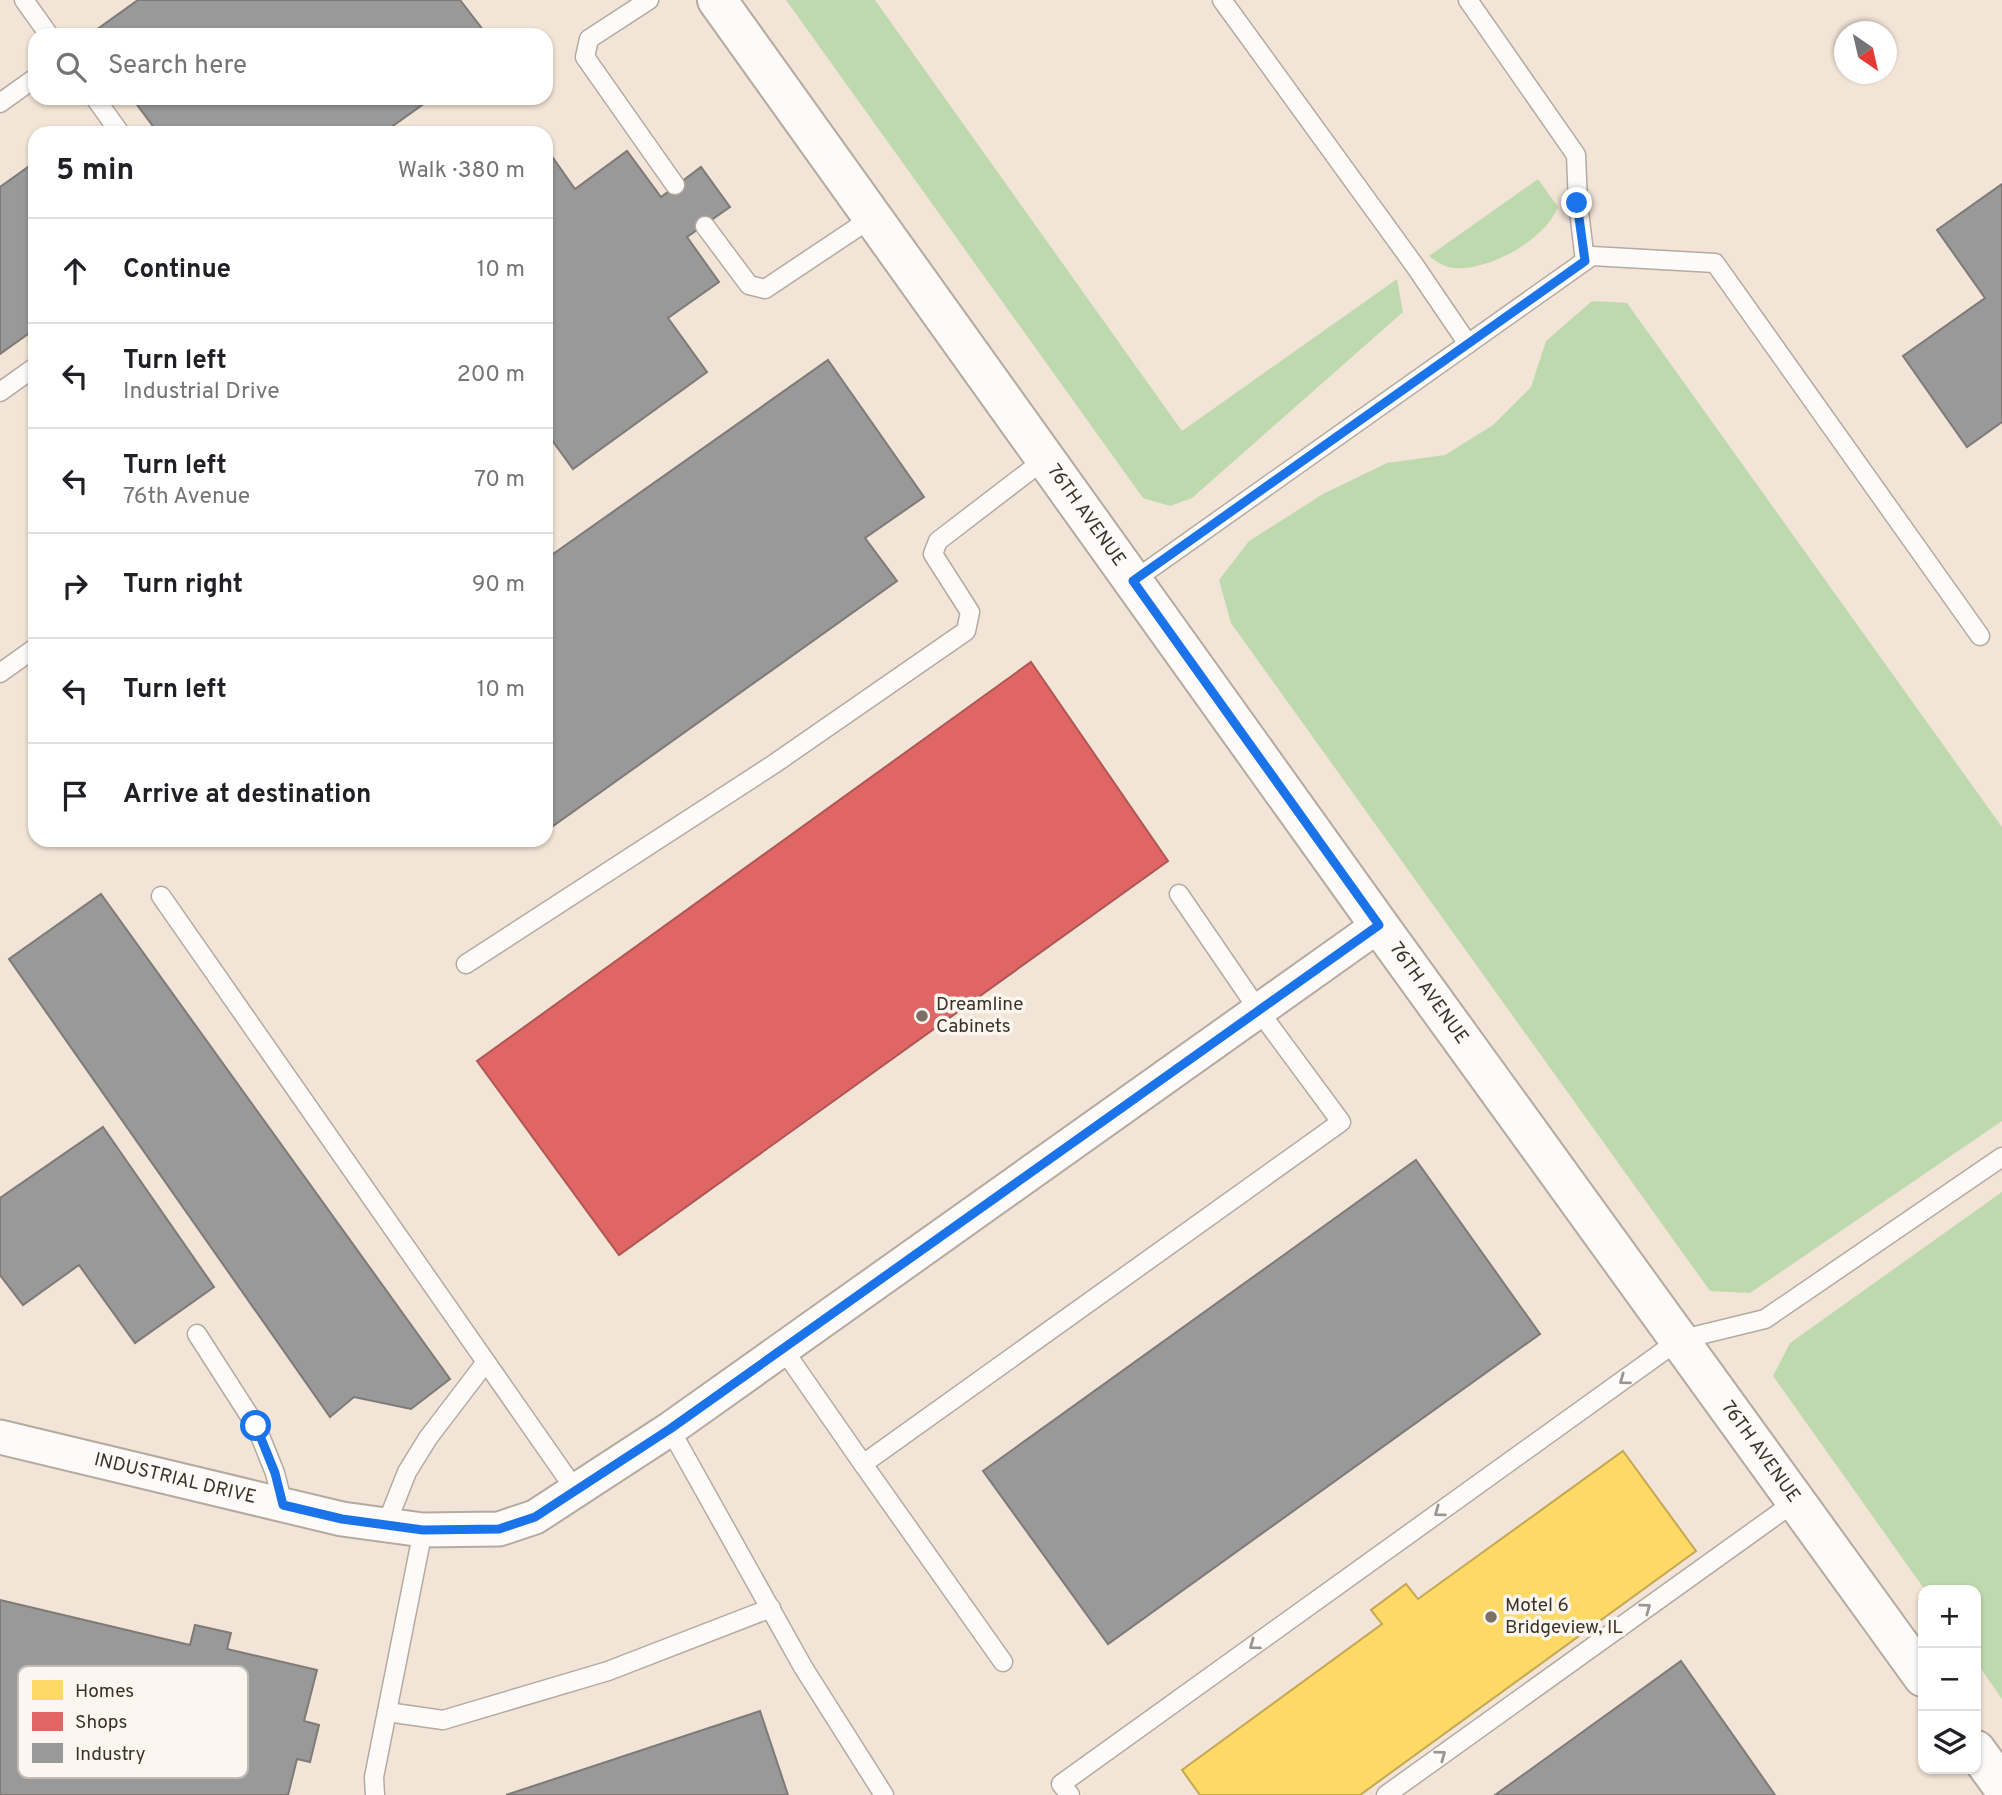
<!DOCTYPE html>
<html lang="en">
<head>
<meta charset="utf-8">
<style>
	body { margin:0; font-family:Overpass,sans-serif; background:#f6f6f6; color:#202124 }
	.controls { position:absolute; right:21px; bottom:21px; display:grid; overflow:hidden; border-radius:14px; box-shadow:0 2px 5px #0004 }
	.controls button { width:63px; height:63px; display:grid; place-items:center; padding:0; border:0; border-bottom:2px solid #e0e0e0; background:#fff; color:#202124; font:35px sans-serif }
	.compass { position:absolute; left:1834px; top:21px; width:63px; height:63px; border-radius:50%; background:#fff; box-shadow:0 2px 5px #0004; rotate:146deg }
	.stop { position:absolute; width:21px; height:21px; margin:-16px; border:5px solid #1a73e8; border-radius:50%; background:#fff }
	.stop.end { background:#1a73e8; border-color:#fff; box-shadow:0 2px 7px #0008 }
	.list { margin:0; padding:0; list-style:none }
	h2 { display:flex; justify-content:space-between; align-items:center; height:91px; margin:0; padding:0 28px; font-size:30px }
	h2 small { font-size:23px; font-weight:400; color:#757577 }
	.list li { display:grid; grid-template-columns:46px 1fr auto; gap:21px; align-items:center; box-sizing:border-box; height:105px; padding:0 28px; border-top:2px solid #e0e0e0 }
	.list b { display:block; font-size:26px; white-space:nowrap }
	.list p { margin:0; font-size:23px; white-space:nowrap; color:#757577 }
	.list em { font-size:23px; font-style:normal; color:#757577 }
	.icon { flex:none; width:38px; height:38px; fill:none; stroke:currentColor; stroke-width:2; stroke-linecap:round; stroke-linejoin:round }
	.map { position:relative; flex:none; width:2002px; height:1795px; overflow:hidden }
	.search { position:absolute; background:#fff; box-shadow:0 2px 5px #0004; left:28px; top:28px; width:525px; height:77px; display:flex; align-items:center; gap:18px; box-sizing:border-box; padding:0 24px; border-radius:21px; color:#757577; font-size:26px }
	.panel { position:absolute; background:#fff; box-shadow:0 2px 5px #0004; left:28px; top:126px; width:525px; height:721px; border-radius:21px }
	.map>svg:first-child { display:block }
</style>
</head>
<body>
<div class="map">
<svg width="2002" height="1795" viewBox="0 0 2002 1795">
	<rect width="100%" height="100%" fill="#f2e4d6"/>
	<!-- green -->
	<g fill="#bfd9af">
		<path d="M786,0h89l307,431 215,-152 6,33 -211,186 -22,8 -27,-8z"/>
		<path d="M1538,179l20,28c-13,33 -69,64 -104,61 -10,-1 -17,-6 -25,-12z"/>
		<path d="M1592,301l35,2 375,524v294l-252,172 -40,-2 -479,-668 -12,-43 30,-39 74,-47 64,-31 58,-8 48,-30 38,-38 15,-46z"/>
		<path d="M2002,1192v507l-26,-37v-72h-51l-152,-214 17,-33z"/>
	</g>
	<!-- homes -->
	<path fill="#ffd966" stroke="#c4a753" stroke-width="2" d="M1623,1451l73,100 -336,244h-160l-18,-25 200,-146 -11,-14 35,-26 12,15z"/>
	<!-- shops -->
	<path fill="#e06666" stroke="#af5653" stroke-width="2" d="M1031,662l137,199 -549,394 -142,-194z"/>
	<!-- industry -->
	<g fill="#999" stroke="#7d7a77" stroke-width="2">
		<path d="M138,0h322l27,35h-398z"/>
		<path d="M132,98h300l-49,35h-225z"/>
		<path d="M546,148l29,41 52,-38 34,46 40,-30 29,40 -43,30 32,45 -51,36 39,54 -134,97 -27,-37z"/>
		<path d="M35,162v167l-35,25v-167z"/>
		<path d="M2002,184v238l-35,25 -64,-91 82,-58 -48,-68z"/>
		<path d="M828,360l96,137 -59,41 32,43 -351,250v-272z"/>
		<path d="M101,894l349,485 -39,30 -57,-12 -24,20 -321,-458z"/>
		<path d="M103,1127l111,160 -79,56 -56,-78 -56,40 -23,-30v-77z"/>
		<path d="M1416,1160l124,174 -432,310 -125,-173z"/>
		<path d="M0,1600l190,45 5,-20 36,8 -4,16 90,21 -13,51 15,4 -9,37 -13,-3 -9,36h-288z"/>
		<path d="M1681,1661l94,134h-280z"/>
		<path d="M760,1711l28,84h-282z"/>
	</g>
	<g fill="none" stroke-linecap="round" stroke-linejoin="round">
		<defs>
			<g id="service">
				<path d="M24,0l25,35"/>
				<path d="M649,0l-60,39 -4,18 90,128"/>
				<path d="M1222,0l193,266 53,78"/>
				<path d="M1468,0l108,155 2,48 7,58"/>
				<path d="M95,98l25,35"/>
				<path d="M0,103l35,-25"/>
				<path d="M705,226l44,59 16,4 108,-72"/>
				<path d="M0,392l35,-25"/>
				<path d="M1133,581l459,-325 123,7 265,373"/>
				<path d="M0,673l35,-25"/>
				<path d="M161,896l415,595"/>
				<path d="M466,964l308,-200 192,-133 4,-19 -37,-58 5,-13 107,-82"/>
				<path d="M197,1334l59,92 19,47 8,32"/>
				<path d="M783,1349l80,115"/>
				<path d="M670,1429l133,238 81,128"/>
				<path d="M386,1525l21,-53 21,-34 58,-76"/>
				<path d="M1003,1662l-140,-198 478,-342 -82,-111 -80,-117"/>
				<path d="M387,1712l56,8 165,-49 163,-63"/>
				<path d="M375,1795l-1,-18 49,-247"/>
				<path d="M1070,1795l-9,-11 618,-444 86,-21 237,-162"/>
				<path d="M1386,1795l410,-294"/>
			</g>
			<g id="minor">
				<path id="s1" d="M0,1437l342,82 81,11 76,-1 36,-12 135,-88 709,-504"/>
			</g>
			<g id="tertiary">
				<path id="s2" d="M717,0l662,925 544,752"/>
				<path d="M1976,1750l26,36"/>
			</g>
		</defs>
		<!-- service casing -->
		<use href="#service" stroke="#b5aaa0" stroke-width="21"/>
		<!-- minor casing -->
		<use href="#minor" stroke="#b5aaa0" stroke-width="37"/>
		<!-- tertiary casing -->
		<use href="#tertiary" stroke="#b5aaa0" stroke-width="42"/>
		<!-- service -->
		<use href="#service" stroke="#fdfbf9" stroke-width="18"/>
		<!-- minor -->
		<use href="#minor" stroke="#fdfbf9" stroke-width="33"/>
		<!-- tertiary -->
		<use href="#tertiary" stroke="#fdfbf9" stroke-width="38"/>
	</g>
	<!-- one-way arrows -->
	<defs><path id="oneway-chevron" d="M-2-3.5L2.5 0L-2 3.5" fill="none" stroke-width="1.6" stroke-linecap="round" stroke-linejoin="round" transform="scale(1.75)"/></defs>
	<g stroke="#9c9690">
		<use href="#oneway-chevron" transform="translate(1624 1380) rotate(144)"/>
		<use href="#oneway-chevron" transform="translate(1439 1512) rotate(144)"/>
		<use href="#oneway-chevron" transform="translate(1646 1608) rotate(-36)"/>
		<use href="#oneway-chevron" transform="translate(1254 1645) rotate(144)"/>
		<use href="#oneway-chevron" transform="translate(1441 1755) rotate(-36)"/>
	</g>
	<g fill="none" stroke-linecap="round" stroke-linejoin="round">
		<!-- route -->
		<path stroke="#1a73e8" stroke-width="9" d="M256,1426l19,47 8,32 59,14 81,11 76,-1 36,-12 135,-88 709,-504 -246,-344 452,-320 -8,-58"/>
	</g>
	<!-- markers -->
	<g fill="#7c7064" stroke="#fbf6f0" stroke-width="2.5">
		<circle cx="922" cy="1016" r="7"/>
		<circle cx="1491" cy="1617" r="7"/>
	</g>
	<g text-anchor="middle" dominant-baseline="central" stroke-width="7" stroke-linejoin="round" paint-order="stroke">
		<!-- street labels -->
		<g font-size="19" fill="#3c3227" stroke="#fbf6f0">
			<text stroke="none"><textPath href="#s2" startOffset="634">76TH AVENUE</textPath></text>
			<text stroke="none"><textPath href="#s2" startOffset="1222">76TH AVENUE</textPath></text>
			<text stroke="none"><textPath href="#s2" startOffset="1788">76TH AVENUE</textPath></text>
			<text stroke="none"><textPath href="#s1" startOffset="180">INDUSTRIAL DRIVE</textPath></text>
		</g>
		<!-- poi labels -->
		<g font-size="19" fill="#3c3227" stroke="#fbf6f0" text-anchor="start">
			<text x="936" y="1005">Dreamline<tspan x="936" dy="22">Cabinets</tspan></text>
			<text x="1505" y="1606">Motel 6<tspan x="1505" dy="22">Bridgeview, IL</tspan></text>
		</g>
	</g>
	<!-- legend -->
	<rect x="18" y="1666" width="230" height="112" rx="10" fill="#fbf6f0" stroke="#c2bbb4" stroke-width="2"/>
	<rect x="32" y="1680" width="31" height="20" fill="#ffd966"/>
	<rect x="32" y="1712" width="31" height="19" fill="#e06666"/>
	<rect x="32" y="1743" width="31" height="20" fill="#999"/>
	<g font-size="19" fill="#3c3227">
		<text x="75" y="1697">Homes</text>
		<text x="75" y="1728">Shops</text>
		<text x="75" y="1760">Industry</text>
	</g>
</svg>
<div class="controls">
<button>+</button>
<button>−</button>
<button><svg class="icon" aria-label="layers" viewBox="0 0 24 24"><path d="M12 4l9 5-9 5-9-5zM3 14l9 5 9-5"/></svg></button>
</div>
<svg class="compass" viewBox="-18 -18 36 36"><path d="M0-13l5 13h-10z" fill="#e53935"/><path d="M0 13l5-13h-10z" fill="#757577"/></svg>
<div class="stop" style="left:256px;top:1426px"></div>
<div class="stop end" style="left:1577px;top:203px"></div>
<div class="search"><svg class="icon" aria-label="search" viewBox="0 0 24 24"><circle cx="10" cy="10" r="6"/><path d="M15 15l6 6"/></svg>Search here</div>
<section class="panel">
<h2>5 min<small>Walk · 380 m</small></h2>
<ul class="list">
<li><svg class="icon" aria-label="ahead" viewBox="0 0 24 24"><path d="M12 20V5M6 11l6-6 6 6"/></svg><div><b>Continue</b></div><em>10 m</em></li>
<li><svg class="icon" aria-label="left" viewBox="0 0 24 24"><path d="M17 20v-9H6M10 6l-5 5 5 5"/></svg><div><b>Turn left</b><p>Industrial Drive</p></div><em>200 m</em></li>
<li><svg class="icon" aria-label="left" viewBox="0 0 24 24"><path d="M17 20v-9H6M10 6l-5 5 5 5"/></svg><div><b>Turn left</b><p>76th Avenue</p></div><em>70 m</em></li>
<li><svg class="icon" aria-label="right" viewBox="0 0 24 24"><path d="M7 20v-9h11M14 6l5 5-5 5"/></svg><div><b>Turn right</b></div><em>90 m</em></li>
<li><svg class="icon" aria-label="left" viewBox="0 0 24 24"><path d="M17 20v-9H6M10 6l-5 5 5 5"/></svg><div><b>Turn left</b></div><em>10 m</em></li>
<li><svg class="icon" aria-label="arrive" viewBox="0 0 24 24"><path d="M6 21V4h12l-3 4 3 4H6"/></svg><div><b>Arrive at destination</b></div></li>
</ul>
</section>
</div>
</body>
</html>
